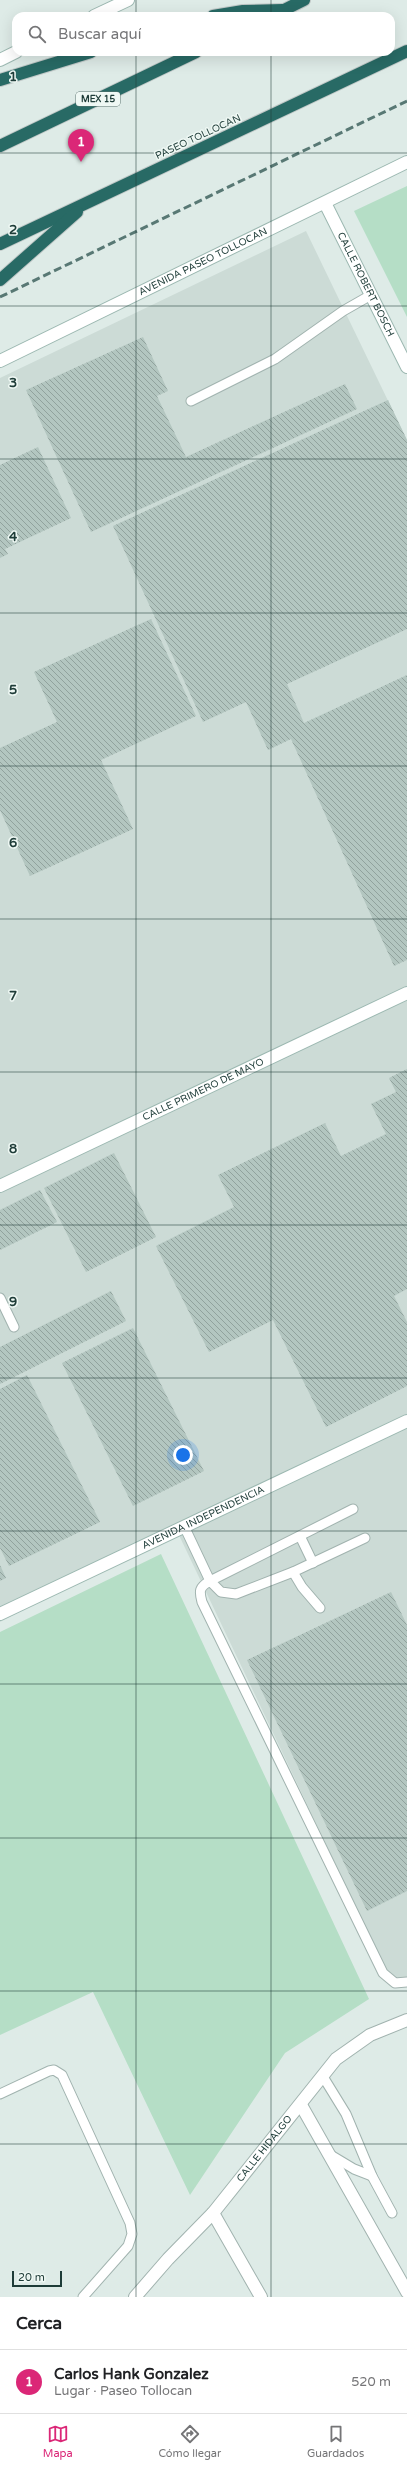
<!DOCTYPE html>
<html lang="es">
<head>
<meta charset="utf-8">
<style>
	body { margin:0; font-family:"Varela Round",sans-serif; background:#f2f2f2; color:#202124 }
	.scale { position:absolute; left:12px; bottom:10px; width:50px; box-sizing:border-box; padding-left:4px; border:2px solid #1e3c38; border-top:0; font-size:11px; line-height:14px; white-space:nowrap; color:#1e3c38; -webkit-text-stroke:3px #eff8f4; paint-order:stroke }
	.you { position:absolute; left:183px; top:1455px; width:14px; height:14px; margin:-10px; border:3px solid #fff; border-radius:50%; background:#1a73e8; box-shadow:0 0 0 6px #1a73e833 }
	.badge { display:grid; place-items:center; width:26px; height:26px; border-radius:50%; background:#db2777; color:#fff; font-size:13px; font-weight:700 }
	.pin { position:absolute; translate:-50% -33px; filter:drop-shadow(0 1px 2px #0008) }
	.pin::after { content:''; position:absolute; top:21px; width:14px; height:12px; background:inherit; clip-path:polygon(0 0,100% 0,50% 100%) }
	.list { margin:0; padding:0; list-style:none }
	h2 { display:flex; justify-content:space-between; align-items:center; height:52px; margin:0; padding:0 16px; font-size:17px }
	h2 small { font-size:13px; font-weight:400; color:#757577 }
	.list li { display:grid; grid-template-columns:26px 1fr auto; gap:12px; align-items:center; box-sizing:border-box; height:64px; padding:0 16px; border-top:1px solid #e0e0e0 }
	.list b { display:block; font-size:15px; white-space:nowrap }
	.list p { margin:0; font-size:13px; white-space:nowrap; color:#757577 }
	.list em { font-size:13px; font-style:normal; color:#757577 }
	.icon { flex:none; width:22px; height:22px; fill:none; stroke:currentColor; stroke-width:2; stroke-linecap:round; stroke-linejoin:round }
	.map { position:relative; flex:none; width:407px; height:2297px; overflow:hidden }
	.search { position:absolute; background:#fff; box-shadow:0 4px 16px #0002; left:12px; right:12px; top:12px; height:44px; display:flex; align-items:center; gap:10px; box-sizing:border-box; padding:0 14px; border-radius:12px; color:#757577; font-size:15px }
	.sheet { height:116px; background:#fff }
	nav { display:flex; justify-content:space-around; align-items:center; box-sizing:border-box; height:56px; border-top:1px solid #e0e0e0; background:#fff; font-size:11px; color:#757577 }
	nav a { display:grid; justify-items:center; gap:2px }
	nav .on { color:#db2777 }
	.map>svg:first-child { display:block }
</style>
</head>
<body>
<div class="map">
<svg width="407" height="2297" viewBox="0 0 407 2297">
	<defs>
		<pattern id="building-back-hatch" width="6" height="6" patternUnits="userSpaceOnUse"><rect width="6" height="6" fill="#b3c6c0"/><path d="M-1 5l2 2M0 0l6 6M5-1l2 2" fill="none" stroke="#91a29d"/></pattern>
	</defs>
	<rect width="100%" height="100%" fill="#deebe7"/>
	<!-- built -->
	<path fill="#ccdbd6" d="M306,231l101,209v1540l-14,5 -216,-454 -177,91v-1244z"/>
	<!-- green -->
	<g fill="#b5dec6">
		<path d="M407,186v131l-53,-106z"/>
		<path d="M161,1554l208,445 -84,54 -95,142 -97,-203 -93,43v-403z"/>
	</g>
	<!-- building -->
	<g fill="url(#building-back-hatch)">
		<path d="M143,337l25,54 -11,5 29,61 159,-73 12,25 -266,123 -65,-142z"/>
		<path d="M388,400l19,40v189l-120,55 17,39 103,-48v285l-13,6 -103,-227 -23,11 -22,-48 -43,20 -90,-196z"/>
		<path d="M38,447l33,71 -66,31 3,5 -8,4v-93z"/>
		<path d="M151,619l45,97 -95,44 32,69 -103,47 -30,-66v-62l57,-26 -23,-50z"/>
		<path d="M407,1069v220l-13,7 13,26v64l-81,41 -53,-107 -64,32 -53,-106 78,-39 -16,-32 107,-52 16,33 45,-22 -15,-30 25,-12 -7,-14z"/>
		<path d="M114,1153l42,84 -70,35 -42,-84z"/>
		<path d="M40,1190l17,32 -57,28v-40z"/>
		<path d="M111,1291l15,30 -126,63v-37z"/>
		<path d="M133,1328l71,143 -71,35 -71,-143z"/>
		<path d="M27,1375l73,147 -91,44 -9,-18v-159z"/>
		<path d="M0,1565l6,13 -6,3z"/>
		<path d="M391,1592l16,33v266l-40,20 -120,-251z"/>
	</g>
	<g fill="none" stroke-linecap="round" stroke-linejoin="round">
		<defs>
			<g id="lane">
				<path d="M191,401l84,-42 68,-48 28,-16"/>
				<path d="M0,1298l14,29"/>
				<path d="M184,1526l26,55 143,-72"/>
				<path d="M300,1536l13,27"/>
				<path d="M293,1572l72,-34"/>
				<path d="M320,1608l-18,-21 -9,-15 -57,22 -15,-2 -11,-11c-11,6 -11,10 -8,21l181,371 12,10 12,-1"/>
				<path d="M322,2075l24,39 26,62 20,37"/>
				<path d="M0,2094l49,-23 5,-1 8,5 68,148 2,11 -4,12 -45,51"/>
				<path d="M329,2154l25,15 18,7"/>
			</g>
			<g id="street">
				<path d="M301,2105l106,187"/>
				<path d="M213,2213l48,84"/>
				<path id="s1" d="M135,2297l33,-38 45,-46 123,-154 34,-24 37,-15"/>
			</g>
			<g id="secondary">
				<path d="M94,16l34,-16"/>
				<path d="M0,60l16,-8"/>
				<path id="s2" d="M325,203l82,164"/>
				<path id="s3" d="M0,361l407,-199"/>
				<path id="s4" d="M0,1186l407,-193"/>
				<path id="s5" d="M0,1614l407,-193"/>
			</g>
			<g id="highway">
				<path d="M276,14l28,-14"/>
				<path d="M213,16l30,-5 40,-1"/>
				<path d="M0,80l91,-28"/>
				<path d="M0,146l196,-94"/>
				<path d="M0,244l407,-193"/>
				<path d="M0,280l77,-68"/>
			</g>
		</defs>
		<!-- lane casing -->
		<use href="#lane" stroke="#a1b3af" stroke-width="11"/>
		<!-- street casing -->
		<use href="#street" stroke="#a1b3af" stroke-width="14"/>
		<!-- secondary casing -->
		<use href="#secondary" stroke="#9cb8b1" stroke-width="14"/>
		<!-- highway casing -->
		<use href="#highway" stroke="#c0c8c7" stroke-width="14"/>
		<!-- lane -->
		<use href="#lane" stroke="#fff" stroke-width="9"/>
		<!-- street -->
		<use href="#street" stroke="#fff" stroke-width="12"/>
		<!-- secondary -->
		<use href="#secondary" stroke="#fff" stroke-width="12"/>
		<!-- highway -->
		<use href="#highway" stroke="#286a65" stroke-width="12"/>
		<!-- rail -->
		<path stroke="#587874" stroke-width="3" stroke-dasharray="8 4" stroke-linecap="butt" d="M0,297l407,-196"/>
	</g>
	<!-- grid -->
	<path fill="none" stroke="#1e3c38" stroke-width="1" stroke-opacity="0.55" d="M136,0v16M271,0v16M136,52v2245M271,52v2245M0,153h407M0,306h407M0,459h407M0,613h407M0,766h407M0,919h407M0,1072h407M0,1225h407M0,1378h407M0,1531h407M0,1684h407M0,1838h407M0,1991h407M0,2144h407"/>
	<g text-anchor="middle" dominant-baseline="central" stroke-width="3" stroke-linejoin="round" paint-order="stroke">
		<!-- shield labels -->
		<rect fill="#eff8f4" stroke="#5d7470" stroke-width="1" x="76" y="92" width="44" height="14" rx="3"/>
		<g font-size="9" font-weight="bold" fill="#1e3c38">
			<text x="98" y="99">MEX 15</text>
		</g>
		<!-- street labels -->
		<g font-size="10" fill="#1e3c38" stroke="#eff8f4">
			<text transform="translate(198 137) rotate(-25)">PASEO TOLLOCAN</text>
			<text stroke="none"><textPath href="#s3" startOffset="226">AVENIDA PASEO TOLLOCAN</textPath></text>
			<text stroke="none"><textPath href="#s2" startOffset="91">CALLE ROBERT BOSCH</textPath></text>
			<text stroke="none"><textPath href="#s4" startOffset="225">CALLE PRIMERO DE MAYO</textPath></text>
			<text stroke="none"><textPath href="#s5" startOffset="225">AVENIDA INDEPENDENCIA</textPath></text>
			<text stroke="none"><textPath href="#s1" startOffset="197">CALLE HIDALGO</textPath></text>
		</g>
	</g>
	<g font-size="13" text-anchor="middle" font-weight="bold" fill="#1e3c38" stroke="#eff8f4" stroke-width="3" stroke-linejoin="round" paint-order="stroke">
		<text x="13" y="81">1</text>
		<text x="13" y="234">2</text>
		<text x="13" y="387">3</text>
		<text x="13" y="541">4</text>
		<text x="13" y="694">5</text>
		<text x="13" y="847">6</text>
		<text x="13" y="1000">7</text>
		<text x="13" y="1153">8</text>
		<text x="13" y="1306">9</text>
	</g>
</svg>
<div class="scale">20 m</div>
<div class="you"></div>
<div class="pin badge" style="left:81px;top:162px">1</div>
<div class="search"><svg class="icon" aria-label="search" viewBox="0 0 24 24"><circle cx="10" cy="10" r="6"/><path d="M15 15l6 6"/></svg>Buscar aquí</div>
</div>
<section class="sheet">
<h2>Cerca<small></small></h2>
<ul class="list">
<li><span class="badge">1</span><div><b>Carlos Hank Gonzalez</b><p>Lugar · Paseo Tollocan</p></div><em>520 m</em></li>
</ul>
</section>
<nav>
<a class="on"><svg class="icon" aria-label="map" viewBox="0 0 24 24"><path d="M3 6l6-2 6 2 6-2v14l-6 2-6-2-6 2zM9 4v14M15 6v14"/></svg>Mapa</a>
<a><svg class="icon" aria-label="directions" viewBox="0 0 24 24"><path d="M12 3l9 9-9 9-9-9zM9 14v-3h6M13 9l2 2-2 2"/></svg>Cómo llegar</a>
<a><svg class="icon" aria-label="saved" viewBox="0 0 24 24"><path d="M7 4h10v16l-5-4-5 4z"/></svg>Guardados</a>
</nav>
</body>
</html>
